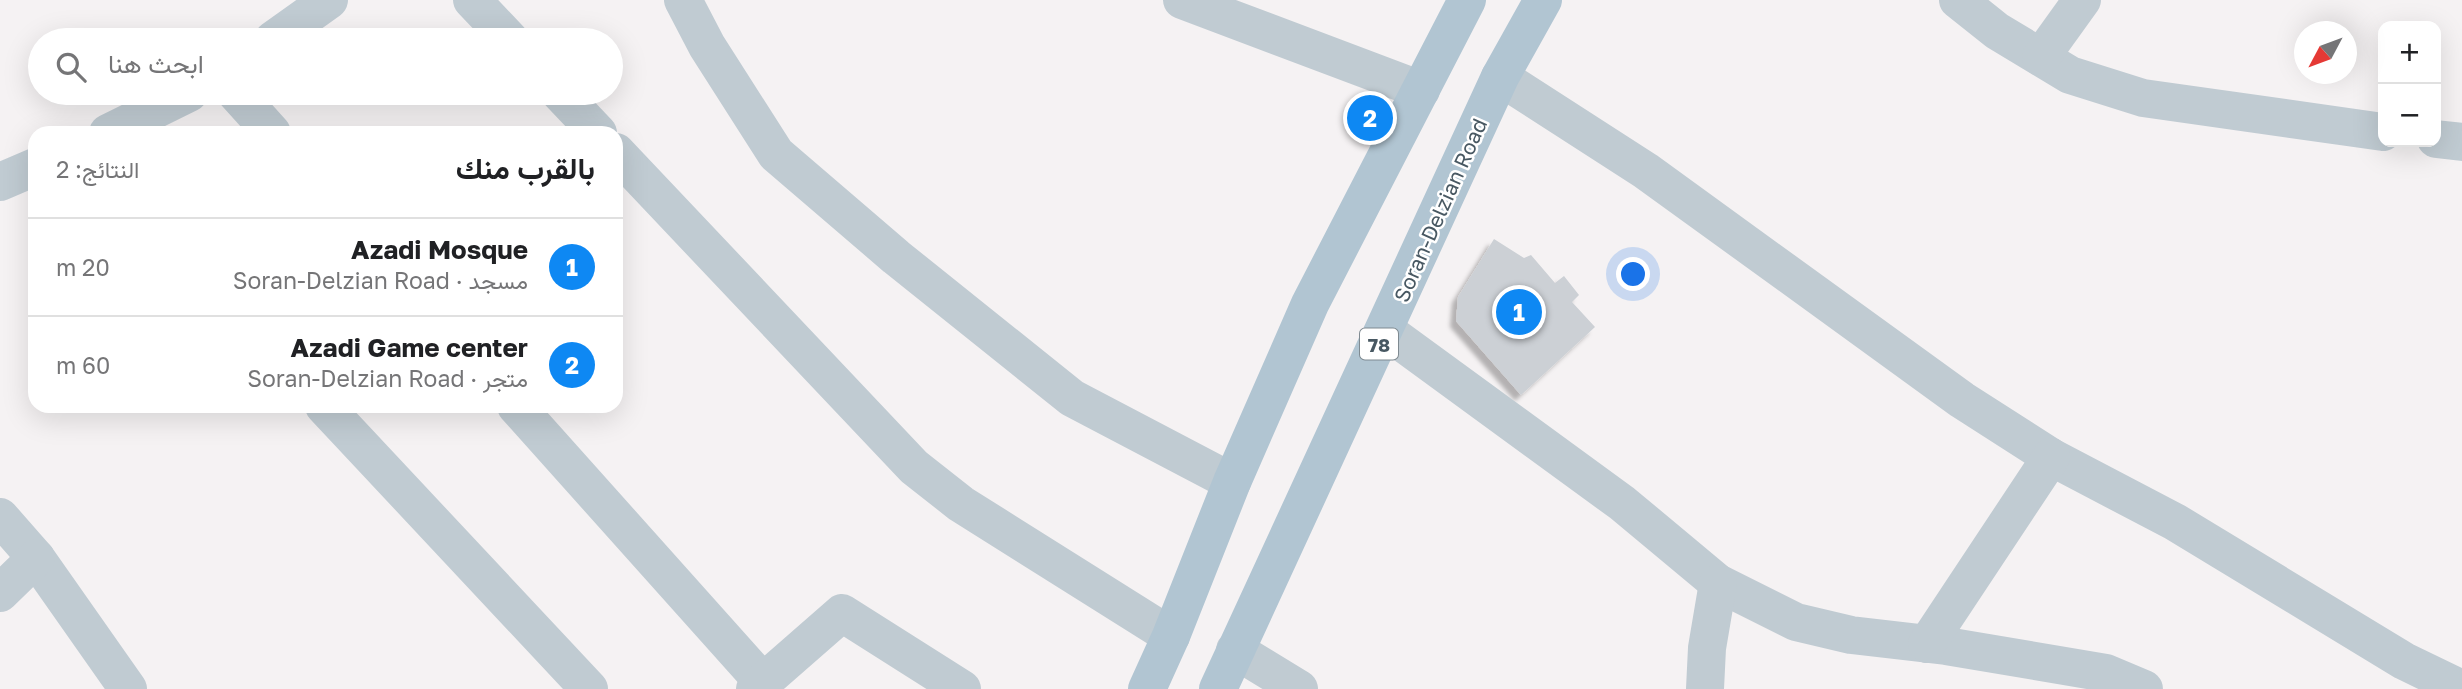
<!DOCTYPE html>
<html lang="ar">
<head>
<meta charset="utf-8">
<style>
	body { margin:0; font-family:"Golos Text",Vazirmatn,sans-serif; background:#f2f2f2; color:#202124; direction:rtl }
	.controls { position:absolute; right:21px; top:21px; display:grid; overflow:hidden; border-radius:14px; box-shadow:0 7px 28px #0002 }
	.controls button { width:63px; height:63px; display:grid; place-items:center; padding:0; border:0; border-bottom:2px solid #e0e0e0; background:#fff; color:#202124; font:35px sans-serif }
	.compass { position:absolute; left:2294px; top:21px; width:63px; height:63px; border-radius:50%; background:#fff; box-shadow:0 7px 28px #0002; rotate:229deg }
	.you { position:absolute; left:1634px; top:275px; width:24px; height:24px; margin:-18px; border:5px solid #fff; border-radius:50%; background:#1a73e8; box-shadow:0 0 0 10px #1a73e833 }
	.badge { display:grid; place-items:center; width:46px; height:46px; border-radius:50%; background:#0e88f3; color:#fff; font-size:23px; font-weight:700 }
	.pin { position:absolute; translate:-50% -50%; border:4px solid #fff; box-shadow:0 2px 7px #0006 }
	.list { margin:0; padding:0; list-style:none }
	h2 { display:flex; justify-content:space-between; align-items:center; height:91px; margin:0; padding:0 28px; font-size:30px }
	h2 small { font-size:23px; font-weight:400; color:#757577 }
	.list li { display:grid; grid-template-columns:46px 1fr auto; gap:21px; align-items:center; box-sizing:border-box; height:98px; padding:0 28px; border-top:2px solid #e0e0e0 }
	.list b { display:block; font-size:26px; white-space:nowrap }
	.list p { margin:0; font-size:23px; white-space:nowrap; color:#757577 }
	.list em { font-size:23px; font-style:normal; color:#757577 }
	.icon { flex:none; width:38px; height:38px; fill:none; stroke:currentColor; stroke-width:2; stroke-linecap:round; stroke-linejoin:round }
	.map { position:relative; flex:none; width:2462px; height:689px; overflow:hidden; direction:ltr }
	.search { position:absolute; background:#fff; box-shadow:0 7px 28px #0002; left:28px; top:28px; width:595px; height:77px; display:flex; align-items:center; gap:18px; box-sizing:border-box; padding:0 24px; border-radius:38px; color:#757577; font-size:26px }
	.panel { position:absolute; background:#fff; box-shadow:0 7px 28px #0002; left:28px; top:126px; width:595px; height:287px; border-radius:21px; direction:rtl }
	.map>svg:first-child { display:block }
</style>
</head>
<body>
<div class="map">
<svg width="2462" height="689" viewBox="0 0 2462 689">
	<defs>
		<filter id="shadow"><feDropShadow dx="-6" dy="6" stdDeviation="2" flood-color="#0004"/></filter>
	</defs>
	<rect width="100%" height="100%" fill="#f5f2f3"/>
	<!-- building -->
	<path fill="#ccd0d5" filter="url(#shadow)" d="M1494,239l30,19 7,-3 24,28 9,-7 15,19 -7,7 23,25 -74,68 -65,-74 2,-24z"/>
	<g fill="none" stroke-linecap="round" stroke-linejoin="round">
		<!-- minor -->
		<g stroke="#c0cbd2" stroke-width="38">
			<path d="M472,0l38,40"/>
			<path d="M683,0l24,46 69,108 120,103 176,141 160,84"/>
			<path d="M1182,0l239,90"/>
			<path d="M1958,0l39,31 73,44 73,23 240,34"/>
			<path d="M273,40l56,-40"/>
			<path d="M2041,57l41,-57"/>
			<path d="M1500,77l146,94 316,229 89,57 124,65 229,139 58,28"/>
			<path d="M236,93l36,40"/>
			<path d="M560,93l38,40"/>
			<path d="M108,133l81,-40"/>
			<path d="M2436,139l26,3"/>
			<path d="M616,152l298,315 47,37 210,132"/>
			<path d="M0,182l35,-15"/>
			<path d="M1385,330l237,173 96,80 78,39 55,13 95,11 160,27 38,16"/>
			<path d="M324,406l265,283"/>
			<path d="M516,406l247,276"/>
			<path d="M0,517l36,41 92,131"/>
			<path d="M0,593l36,-35"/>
			<path d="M1927,644l124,-187"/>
			<path d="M1235,650l64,39"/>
			<path d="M755,689l87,-76 120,76"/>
			<path d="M1705,689l2,-41 11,-65"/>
		</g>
		<!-- major -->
		<g stroke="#b1c5d2" stroke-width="38">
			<path d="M1147,689l24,-53 61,-154 78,-178 157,-304"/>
			<path d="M1218,689l282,-612 43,-77"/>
		</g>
	</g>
	<g text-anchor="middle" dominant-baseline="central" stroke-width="5" stroke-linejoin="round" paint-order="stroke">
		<!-- shield labels -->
		<rect fill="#fff" stroke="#7f8a91" stroke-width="2" x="1360" y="328.5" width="38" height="31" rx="5"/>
		<g font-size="19" font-weight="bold" fill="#485862">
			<text x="1379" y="344">78</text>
		</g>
		<!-- street labels -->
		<g font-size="21" fill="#485862" stroke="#fff">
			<text transform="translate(1440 210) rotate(-66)">Soran-Delzian Road</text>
		</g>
	</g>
</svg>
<div class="controls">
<button>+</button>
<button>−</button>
</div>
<svg class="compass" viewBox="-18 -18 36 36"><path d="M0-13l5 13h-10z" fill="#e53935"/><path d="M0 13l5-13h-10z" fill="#757577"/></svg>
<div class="you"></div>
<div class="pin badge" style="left:1519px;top:312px">1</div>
<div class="pin badge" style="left:1370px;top:118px">2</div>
<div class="search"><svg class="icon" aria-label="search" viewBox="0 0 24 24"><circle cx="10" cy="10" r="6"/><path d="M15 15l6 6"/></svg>ابحث هنا</div>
<section class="panel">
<h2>بالقرب منك<small>النتائج: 2</small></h2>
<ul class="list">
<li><span class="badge">1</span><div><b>Azadi Mosque</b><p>مسجد · Soran-Delzian Road</p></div><em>20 m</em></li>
<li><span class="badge">2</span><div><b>Azadi Game center</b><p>متجر · Soran-Delzian Road</p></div><em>60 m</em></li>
</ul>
</section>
</div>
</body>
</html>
